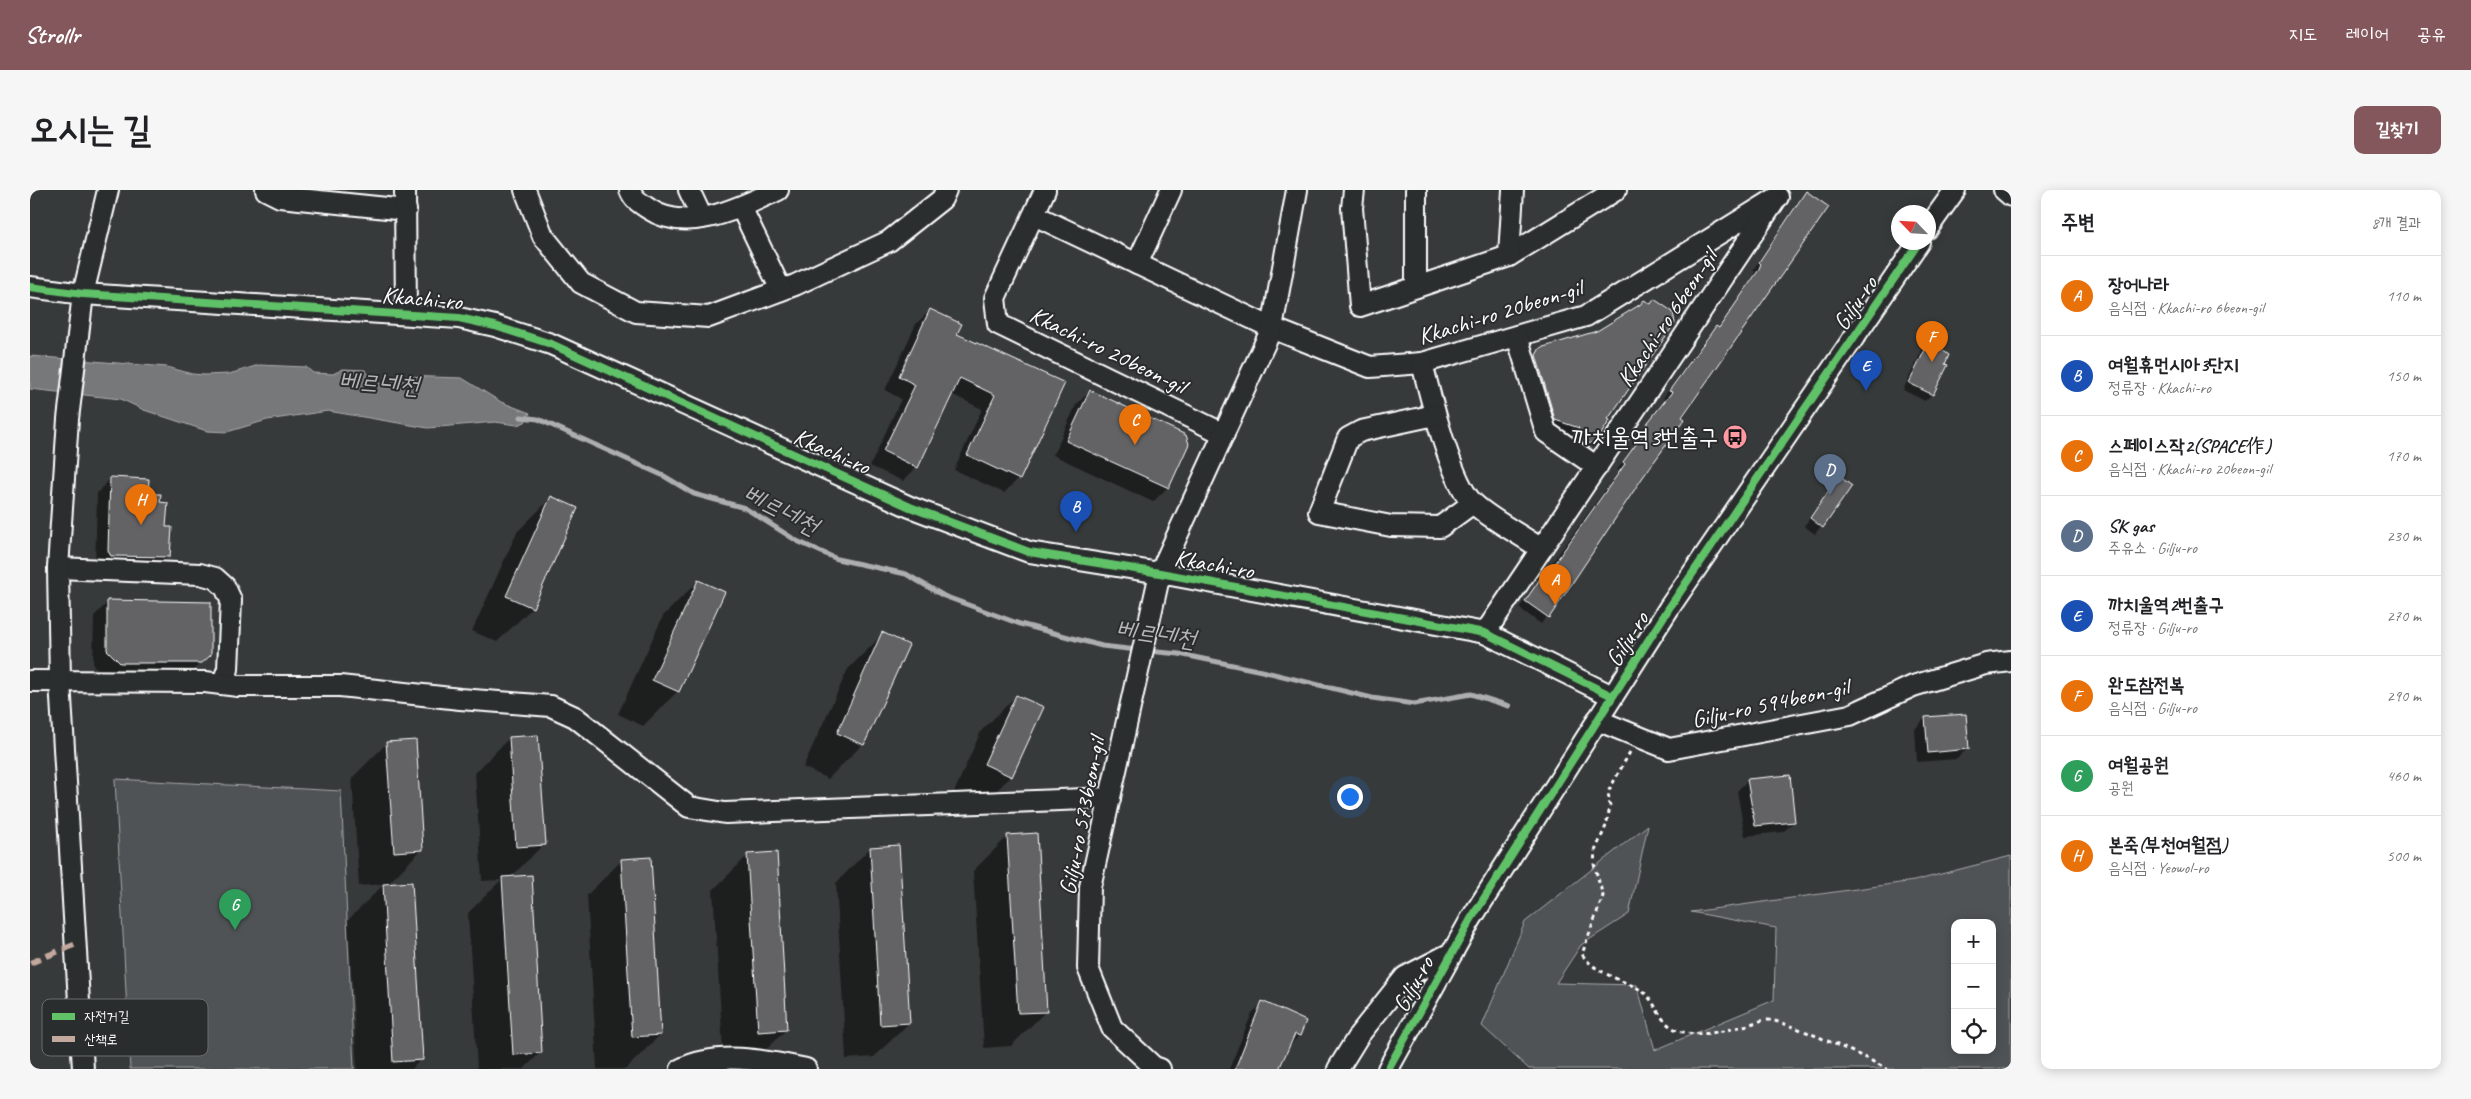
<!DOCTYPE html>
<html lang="ko">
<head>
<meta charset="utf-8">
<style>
	body { margin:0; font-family:Caveat,"LXGW WenKai TC","Poor Story",sans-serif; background:#f6f6f6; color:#202124 }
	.controls { position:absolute; right:15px; bottom:15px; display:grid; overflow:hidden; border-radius:10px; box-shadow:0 2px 12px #0003 }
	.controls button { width:45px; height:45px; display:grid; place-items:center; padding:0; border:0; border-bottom:1px solid #e0e0e0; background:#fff; color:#202124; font:25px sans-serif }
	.compass { position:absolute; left:1861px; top:15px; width:45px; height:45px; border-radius:50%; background:#fff; box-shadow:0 2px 12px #0003; rotate:295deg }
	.you { position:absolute; left:1319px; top:606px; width:18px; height:18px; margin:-12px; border:4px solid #fff; border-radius:50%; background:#1a73e8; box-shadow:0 0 0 8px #1a73e833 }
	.badge { display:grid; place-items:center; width:32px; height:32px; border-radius:50%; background:#84575d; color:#fff; font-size:16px; font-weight:700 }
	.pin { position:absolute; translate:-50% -41px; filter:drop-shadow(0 1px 2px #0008) }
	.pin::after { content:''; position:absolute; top:26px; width:18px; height:15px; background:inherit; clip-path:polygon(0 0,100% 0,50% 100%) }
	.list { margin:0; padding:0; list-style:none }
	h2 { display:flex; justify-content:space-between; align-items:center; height:65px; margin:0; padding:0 20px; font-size:21px }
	h2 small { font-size:16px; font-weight:400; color:#757577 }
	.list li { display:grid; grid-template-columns:32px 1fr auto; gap:15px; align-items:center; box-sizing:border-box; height:80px; padding:0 20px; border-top:1px solid #e0e0e0 }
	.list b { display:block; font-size:19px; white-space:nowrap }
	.list p { margin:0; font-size:16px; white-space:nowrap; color:#757577 }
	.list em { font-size:16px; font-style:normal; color:#757577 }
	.icon { flex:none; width:28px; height:28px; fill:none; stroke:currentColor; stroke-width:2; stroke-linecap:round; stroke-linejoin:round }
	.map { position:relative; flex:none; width:1981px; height:879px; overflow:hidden; border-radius:10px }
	header { display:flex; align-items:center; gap:30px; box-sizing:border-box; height:70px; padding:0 25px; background:#84575d; color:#fff }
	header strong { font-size:24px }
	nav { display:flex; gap:28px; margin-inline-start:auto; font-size:18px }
	.intro { display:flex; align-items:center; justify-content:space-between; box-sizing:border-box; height:120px; padding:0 30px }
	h1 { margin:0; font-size:35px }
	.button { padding:12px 22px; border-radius:10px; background:#84575d; color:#fff; font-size:18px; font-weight:700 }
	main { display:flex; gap:30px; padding:0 30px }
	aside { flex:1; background:#fff; border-radius:10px; box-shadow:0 2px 12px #0003 }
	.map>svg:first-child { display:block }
</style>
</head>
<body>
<header>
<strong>Strollr</strong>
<nav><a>지도</a><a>레이어</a><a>공유</a></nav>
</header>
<div class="intro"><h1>오시는 길</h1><a class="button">길찾기</a></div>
<main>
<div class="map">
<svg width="1981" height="879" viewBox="0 0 1981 879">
	<rect width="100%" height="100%" fill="#373a3b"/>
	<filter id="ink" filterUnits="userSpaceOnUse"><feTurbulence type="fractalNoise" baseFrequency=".02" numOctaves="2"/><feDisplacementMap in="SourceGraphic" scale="10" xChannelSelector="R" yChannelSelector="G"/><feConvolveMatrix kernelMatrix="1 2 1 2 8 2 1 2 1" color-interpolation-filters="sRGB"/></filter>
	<g filter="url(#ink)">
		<!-- green -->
		<g fill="#505354" stroke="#a8a9aa" fill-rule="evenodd">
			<path d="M85,589l226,12 13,278h-224z"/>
			<path d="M1618,635l-19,89 -48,31 -25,38 81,2 18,65 119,-50 2,-72 -85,-16 223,-31 97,-25v213h-482l-47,-43 43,-104zM1925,733h37v127h-37z"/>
		</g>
		<!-- water -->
		<path fill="#767879" stroke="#adaeaf" d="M0,166l137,11 25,7 13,1 24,-1 30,-9 47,2 7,6 20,1 10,-5 22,1 12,13 12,1 13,-8 60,2 39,24 29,11 -5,9 -8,3 -22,-3 -67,6 -100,-17 -61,9 -40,12 -20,-1 -63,-21 -23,-11 -91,-10z"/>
		<!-- shadow -->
		<g fill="#0007">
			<path d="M1776,3l21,14 -238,348 2,1 -50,68 -22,-16 100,-137 -2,-1 25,-34 -3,-2 27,-34 -3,-2 46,-64 7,-7 2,2 34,-49 3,-9 -2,-1 46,-70z"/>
			<path d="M1624,111l-59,140 -8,8 -20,-5 6,-9 -25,-8 -15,-70 7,-8 58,-17z"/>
			<path d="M900,120l26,25 107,49 -45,95 -14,14 -50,-23 28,-61 -31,-15 -34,73 -14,14 -33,-15 31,-67 -16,-9 31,-66z"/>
			<path d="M1899,153l3,51 -7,7 -22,-11 19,-40z"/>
			<path d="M1060,201l98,53 -21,44 -14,14 -100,-47 23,-50z"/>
			<path d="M81,288l48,25 10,53 -14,14 -60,-4 2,-73z"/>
			<path d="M1809,288l12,8 -36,48 -11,-8z"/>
			<path d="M522,307l25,12 -45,99 -35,34 -25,-11 45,-99z"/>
			<path d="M668,391l-20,110 -35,35 -25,-12 45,-98z"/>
			<path d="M78,412l101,53 -22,22 -82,-1 -12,-11 1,-49z"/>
			<path d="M853,444l-20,110 -35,35 -25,-12 45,-98z"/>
			<path d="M986,506l-5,80 -34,35 -26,-12 30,-68z"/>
			<path d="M1895,528l43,30 -11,11 -40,3 -2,-33z"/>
			<path d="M479,548l35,106 -33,33 30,175 -17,17h-47l-9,-156 33,-33 -19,1 -7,-108z"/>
			<path d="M357,553l35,106 -35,36 34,174 -9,10h-55l-9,-149 36,-36 -25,2 -7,-108z"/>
			<path d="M1718,590l46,42 -11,10 -38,4 -8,-45z"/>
			<path d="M978,646l38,175 -35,35 -27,2 -11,-177z"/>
			<path d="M840,658l39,175 -35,34 -28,2 -10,-176z"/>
			<path d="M718,665l38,175 -35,35 -27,1 -11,-176z"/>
			<path d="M592,670l38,175 -34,34h-29l-10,-174z"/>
			<path d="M1232,813l43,19 -6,14 -11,11 -10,22h-49l23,-56z"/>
		</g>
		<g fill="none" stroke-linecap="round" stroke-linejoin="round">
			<!-- stream -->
			<g stroke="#adaeaf" stroke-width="5">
				<path d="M491,227l17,2 126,57 30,18 51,14 52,33 40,18 69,15 38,22 76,28 82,22 35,4"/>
				<path d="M1118,461l31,3 83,17 110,27 42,6 57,-10 38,12"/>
			</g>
		</g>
		<!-- building -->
		<g fill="#636465" stroke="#fff">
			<path d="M1776,1l23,16 -147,210 3,2 -42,58 -94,141 -24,-17 15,-22 2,2 83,-117 -2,-2 25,-34 -3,-2 27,-34 -3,-1 47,-65 3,2 39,-57 3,-7 -2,-2z"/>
			<path d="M1624,109l19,13 2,11 -67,96 2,1 -14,22 -11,2 -12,-8 6,-8 -24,-8 -19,-65 4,-7 57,-17 44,-27 3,-4 7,4z"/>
			<path d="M900,119l32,15 -5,10 108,49 -45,97 -53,-25 28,-60 -35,-17 -42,90 -35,-17 32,-66 -16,-9z"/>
			<path d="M1899,151l20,14 -4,9 3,1 -15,30 -24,-12z"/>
			<path d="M1060,200l96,45 3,9 -20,44 -103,-47z"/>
			<path d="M1809,286l13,10 -29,42 -13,-10z"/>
			<path d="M80,287l39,2 -1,15h13l-1,8 8,1 -2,24h6l-2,30 -59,-1 -3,-5z"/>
			<path d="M521,306l27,12 -45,100 -27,-12z"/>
			<path d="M668,390l27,12 -46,100 -27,-12z"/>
			<path d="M77,410l104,2v53l-9,8h-82l-13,-13z"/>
			<path d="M852,442l27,13 -45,100 -27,-12z"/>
			<path d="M986,505l28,12 -32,70 -28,-13z"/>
			<path d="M1936,524l3,35 -41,4 -3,-36z"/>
			<path d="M508,545l8,110 -30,2 -7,-110z"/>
			<path d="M386,550l7,110 -29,2 -8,-110z"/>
			<path d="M1760,585l5,47 -40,4 -8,-47z"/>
			<path d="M1007,643l10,179 -29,1 -11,-178z"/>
			<path d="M869,655l11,178 -30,2 -10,-178z"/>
			<path d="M747,662l10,178 -29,2 -11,-178z"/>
			<path d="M621,667l10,178 -29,2 -11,-178z"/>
			<path d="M502,685l10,178 -29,2 -11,-178z"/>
			<path d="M382,692l11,178 -30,2 -10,-178z"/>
			<path d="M1232,811l44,20 -6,15 -5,-2 -16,35h-44z"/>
		</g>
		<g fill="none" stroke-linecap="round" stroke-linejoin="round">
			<defs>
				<g id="minor">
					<path d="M236,0l14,7 126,13"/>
					<path d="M375,0l1,124"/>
					<path d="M495,0l18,46 38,47 55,29 73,5 86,-32 94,-44 53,-42 4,-9"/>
					<path d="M600,0c4,10 10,13 19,19 39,26 91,-2 129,-19"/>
					<path d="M659,0l13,28"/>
					<path d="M1015,0l-50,108 3,26 226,110"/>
					<path d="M1324,0l-2,18 8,98 149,-50 107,-66"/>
					<path d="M1386,0v97"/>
					<path d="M1974,0l7,6"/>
					<path d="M711,17l40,83"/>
					<path d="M1004,25l238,113 98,39 52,-4 164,-47 192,-119"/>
					<path d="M1898,38l27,-38"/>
					<path d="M1479,66l4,-66"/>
					<path d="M1107,74l34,-74"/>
					<path d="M0,97l53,7 376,24 36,8 56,18 359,163 119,45 131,21 325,60 127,63"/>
					<path d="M1487,146l29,96 51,35"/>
					<path d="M1392,173c8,32 29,121 52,141 19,17 46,30 67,45"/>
					<path d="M1405,225l-74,16 -13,7 -29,74 72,14 49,1 33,-24"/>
					<path d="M28,378l142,6 15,4 10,9 6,13 -3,69 -6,15"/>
					<path d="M1455,443l289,-431"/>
					<path d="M0,491l175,1 33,4h102l120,13 91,7 24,11 114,90 36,6 385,-15"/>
					<path d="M1567,530l72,29 181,-34 63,-29 73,-22 25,-3"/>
					<path d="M53,879l-23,-388 -2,-113 10,-149 15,-125 25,-104"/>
					<path d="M651,879c38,-19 86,-8 125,0"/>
					<path d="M1130,879l-6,-2 -42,-39 -24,-60 2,-81 70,-314 112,-245 25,-138"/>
					<path d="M1308,879l21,-34 46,-58 48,-25"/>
					<path d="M1358,879l83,-150 198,-311 250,-366"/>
				</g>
			</defs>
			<!-- minor casing -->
			<use href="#minor" stroke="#fff" stroke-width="24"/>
			<!-- path -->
			<path stroke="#fff" stroke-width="3" stroke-dasharray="4 4" stroke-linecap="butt" d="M1600,562l-22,40 2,15 -4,19 -11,25 -1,13 9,32 -21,58c11,18 38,25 57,35 18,10 18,33 38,41 22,9 49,0 71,-5 6,-2 13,-5 19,-5 16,-1 103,39 120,49"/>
			<!-- minor -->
			<use href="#minor" stroke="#2a2d2e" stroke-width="20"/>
			<!-- quiet -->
			<path stroke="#c3a89e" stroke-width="6" stroke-dasharray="12 6" stroke-linecap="butt" d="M0,773l46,-19"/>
			<defs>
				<g id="cycleway">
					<path d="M0,97l53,7 376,24 36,8 56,18 359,163 119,45 131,21 325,60 127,63"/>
					<path d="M1358,879l83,-150 198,-311 250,-366"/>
				</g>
			</defs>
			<!-- cycleway casing -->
			<use href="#cycleway" stroke="#2a2d2e" stroke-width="11"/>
			<!-- cycleway -->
			<use href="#cycleway" stroke="#61c268" stroke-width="8"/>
		</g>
	</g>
	<!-- icons -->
	<defs>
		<symbol id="bus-disc" viewBox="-11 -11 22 22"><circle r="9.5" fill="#ff9aa2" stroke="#2a2d2e"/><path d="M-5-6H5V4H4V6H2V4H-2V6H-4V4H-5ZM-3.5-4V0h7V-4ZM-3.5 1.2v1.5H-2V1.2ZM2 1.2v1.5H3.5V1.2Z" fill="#111"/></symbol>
	</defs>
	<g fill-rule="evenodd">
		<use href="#bus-disc" x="1691" y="233" width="28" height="28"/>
	</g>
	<g text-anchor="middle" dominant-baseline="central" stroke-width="4" stroke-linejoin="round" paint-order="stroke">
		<!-- street labels -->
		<g font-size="24" fill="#fff" stroke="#2a2d2e">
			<text transform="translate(392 108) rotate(5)">Kkachi-ro</text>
			<text transform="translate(1825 113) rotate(-56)">Gilju-ro</text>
			<text transform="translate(1470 122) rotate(-17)">Kkachi-ro 20beon-gil</text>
			<text transform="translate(1637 128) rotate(-56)">Kkachi-ro 6beon-gil</text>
			<text transform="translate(1078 160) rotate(26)">Kkachi-ro 20beon-gil</text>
			<text transform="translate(802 261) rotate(24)">Kkachi-ro</text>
			<text transform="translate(1184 374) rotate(10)">Kkachi-ro</text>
			<text transform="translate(1597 449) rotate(-58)">Gilju-ro</text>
			<text transform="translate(1740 513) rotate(-12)">Gilju-ro 594beon-gil</text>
			<text transform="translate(1052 626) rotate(-79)">Gilju-ro 573beon-gil</text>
			<text transform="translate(1383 794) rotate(-61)">Gilju-ro</text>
		</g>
		<!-- poi labels -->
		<g font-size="24" fill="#fff" stroke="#2a2d2e" text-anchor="end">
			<text x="1688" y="247">까치울역3번출구</text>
		</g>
		<!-- water labels -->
		<g font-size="25" font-style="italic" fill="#b4b5b5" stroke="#2a2d2e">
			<text transform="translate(349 193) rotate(4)">베르네천</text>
			<text transform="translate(751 320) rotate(27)">베르네천</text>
			<text transform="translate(1126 444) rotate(8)">베르네천</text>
		</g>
	</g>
	<!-- legend -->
	<rect x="12" y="809" width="166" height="57" rx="8" fill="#2a2d2e" stroke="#6a6c6d" stroke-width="1"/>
	<rect x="22" y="823" width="23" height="7" fill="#61c268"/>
	<rect x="22" y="846" width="23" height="6" fill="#c3a89e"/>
	<g font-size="14" fill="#fff">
		<text x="54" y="831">자전거길</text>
		<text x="54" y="854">산책로</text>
	</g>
</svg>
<div class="controls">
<button>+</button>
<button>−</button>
<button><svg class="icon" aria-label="locate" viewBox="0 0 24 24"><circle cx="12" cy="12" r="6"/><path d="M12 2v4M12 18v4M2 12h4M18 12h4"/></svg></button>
</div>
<svg class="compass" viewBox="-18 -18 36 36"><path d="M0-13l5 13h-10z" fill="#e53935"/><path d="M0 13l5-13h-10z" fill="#757577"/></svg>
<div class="you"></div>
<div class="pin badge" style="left:1525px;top:415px;background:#e8710a">A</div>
<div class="pin badge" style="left:1046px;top:342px;background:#1a4fb4">B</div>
<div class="pin badge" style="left:1105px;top:255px;background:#e8710a">C</div>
<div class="pin badge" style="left:1800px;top:305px;background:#5c6f8a">D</div>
<div class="pin badge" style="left:1836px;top:201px;background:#1a4fb4">E</div>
<div class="pin badge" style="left:1902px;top:172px;background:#e8710a">F</div>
<div class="pin badge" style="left:205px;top:740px;background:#2e9e5b">G</div>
<div class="pin badge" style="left:111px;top:335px;background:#e8710a">H</div>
</div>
<aside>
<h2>주변<small>8개 결과</small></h2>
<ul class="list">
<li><span class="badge" style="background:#e8710a">A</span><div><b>장어나라</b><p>음식점 · Kkachi-ro 6beon-gil</p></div><em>110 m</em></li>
<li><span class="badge" style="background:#1a4fb4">B</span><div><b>여월휴먼시아3단지</b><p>정류장 · Kkachi-ro</p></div><em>150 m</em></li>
<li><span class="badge" style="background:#e8710a">C</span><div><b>스페이스작2(SPACE作)</b><p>음식점 · Kkachi-ro 20beon-gil</p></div><em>170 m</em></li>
<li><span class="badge" style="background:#5c6f8a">D</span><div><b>SK gas</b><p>주유소 · Gilju-ro</p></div><em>230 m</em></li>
<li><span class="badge" style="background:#1a4fb4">E</span><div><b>까치울역2번출구</b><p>정류장 · Gilju-ro</p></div><em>270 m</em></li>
<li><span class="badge" style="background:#e8710a">F</span><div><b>완도참전복</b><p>음식점 · Gilju-ro</p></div><em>290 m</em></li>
<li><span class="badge" style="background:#2e9e5b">G</span><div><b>여월공원</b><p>공원</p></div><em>460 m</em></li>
<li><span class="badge" style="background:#e8710a">H</span><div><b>본죽(부천여월점)</b><p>음식점 · Yeowol-ro</p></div><em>500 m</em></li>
</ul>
</aside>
</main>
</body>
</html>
